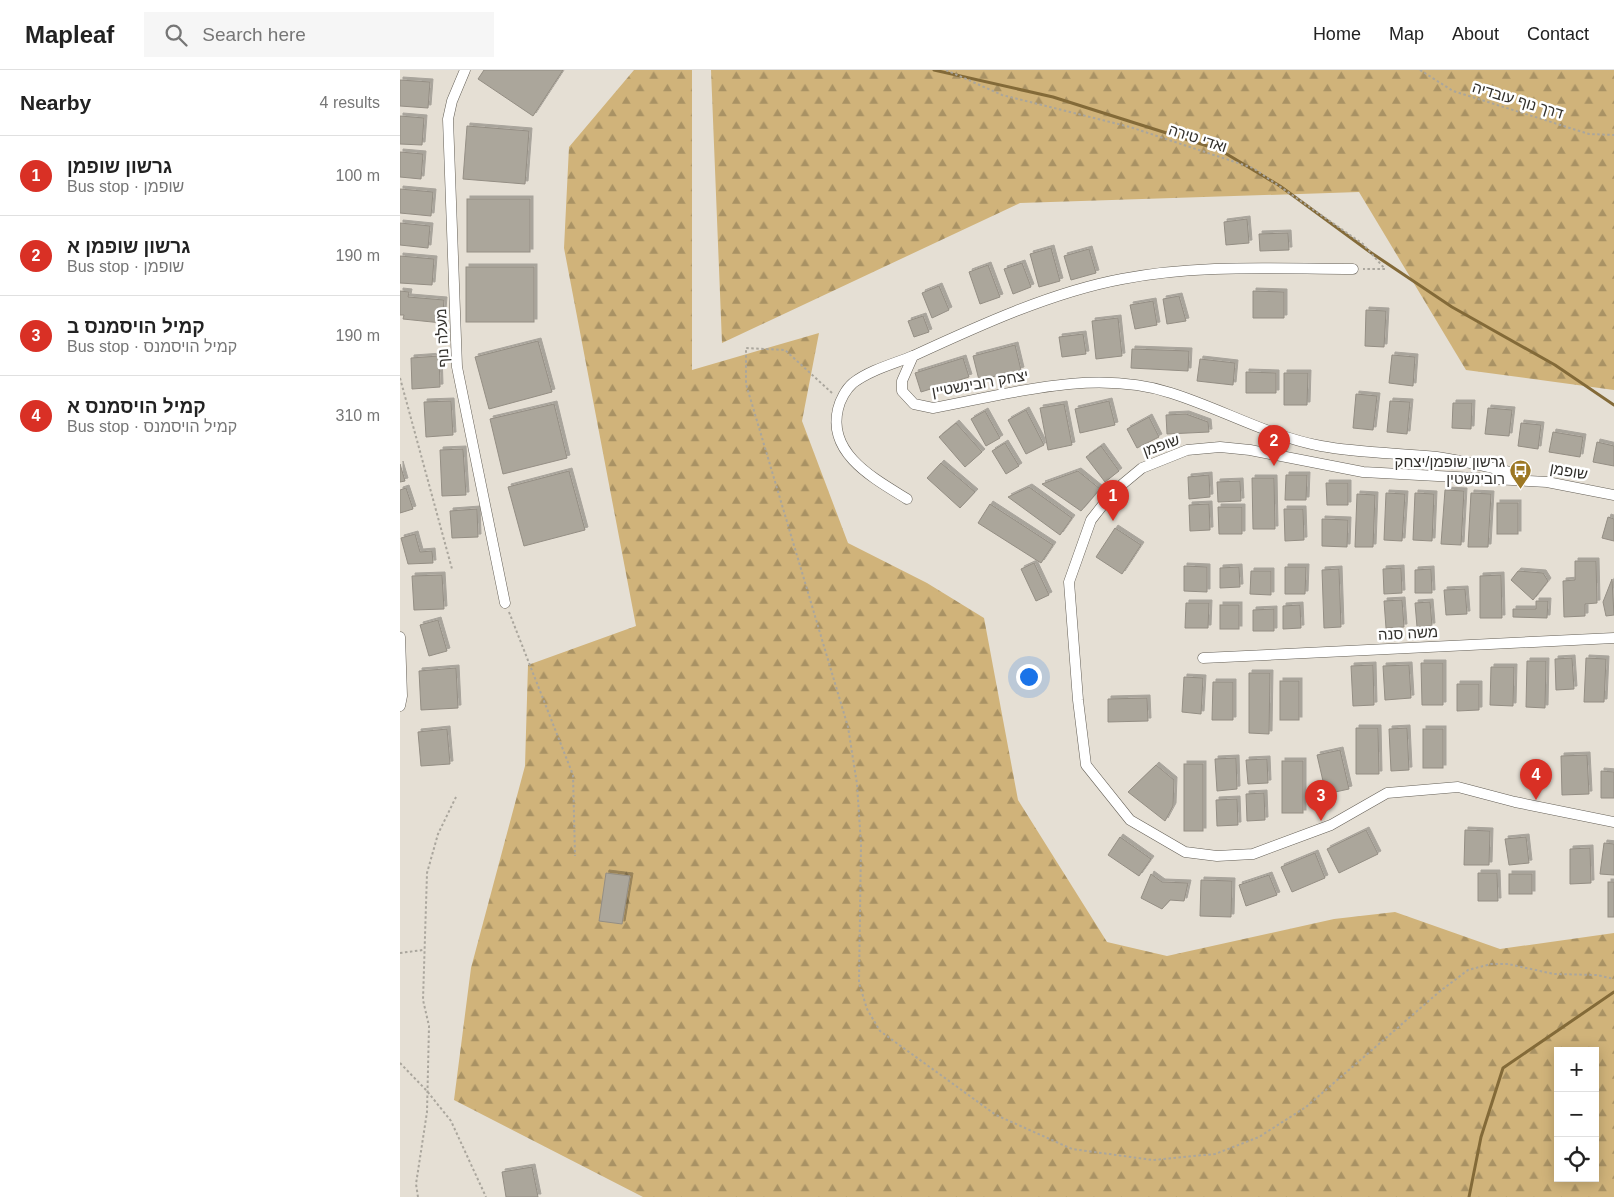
<!DOCTYPE html>
<html lang="en">
<head>
<meta charset="utf-8">
<style>
	body { margin:0; font-family:Helvetica,Heebo,sans-serif; background:#f6f6f6; color:#222 }
	.controls { position:absolute; right:15px; bottom:15px; display:grid; overflow:hidden; border-radius:0px; box-shadow:0 2px 12px #0003 }
	.controls button { width:45px; height:45px; display:grid; place-items:center; padding:0; border:0; border-bottom:1px solid #e0e0e0; background:#fff; color:#222; font:25px sans-serif }
	.you { position:absolute; left:628px; top:606px; width:18px; height:18px; margin:-12px; border:4px solid #fff; border-radius:50%; background:#1a73e8; box-shadow:0 0 0 8px #1a73e833 }
	.badge { display:grid; place-items:center; width:32px; height:32px; border-radius:50%; background:#d93025; color:#fff; font-size:16px; font-weight:700 }
	.pin { position:absolute; translate:-50% -41px; filter:drop-shadow(0 1px 2px #0008) }
	.pin::after { content:''; position:absolute; top:26px; width:18px; height:15px; background:inherit; clip-path:polygon(0 0,100% 0,50% 100%) }
	.list { margin:0; padding:0; list-style:none }
	h2 { display:flex; justify-content:space-between; align-items:center; height:65px; margin:0; padding:0 20px; font-size:21px }
	h2 small { font-size:16px; font-weight:400; color:#767676 }
	.list li { display:grid; grid-template-columns:32px 1fr auto; gap:15px; align-items:center; box-sizing:border-box; height:80px; padding:0 20px; border-top:1px solid #e0e0e0 }
	.list b { display:block; font-size:19px; white-space:nowrap }
	.list p { margin:0; font-size:16px; white-space:nowrap; color:#767676 }
	.list em { font-size:16px; font-style:normal; color:#767676 }
	.icon { flex:none; width:28px; height:28px; fill:none; stroke:currentColor; stroke-width:2; stroke-linecap:round; stroke-linejoin:round }
	.map { position:relative; flex:none; width:1214px; height:1127px; overflow:hidden }
	header { display:flex; align-items:center; gap:30px; box-sizing:border-box; height:70px; padding:0 25px; background:#fff; border-bottom:1px solid #e0e0e0 }
	header strong { font-size:24px }
	nav { display:flex; gap:28px; margin-inline-start:auto; font-size:18px }
	.search { width:350px; height:45px; background:#f6f6f6; display:flex; align-items:center; gap:12px; box-sizing:border-box; padding:0 18px; border-radius:0px; color:#767676; font-size:19px }
	main { display:flex }
	aside { flex:1; background:#fff }
	.map>svg:first-child { display:block }
</style>
</head>
<body>
<header>
<strong>Mapleaf</strong>
<div class="search"><svg class="icon" aria-label="search" viewBox="0 0 24 24"><circle cx="10" cy="10" r="6"/><path d="M15 15l6 6"/></svg>Search here</div>
<nav><a>Home</a><a>Map</a><a>About</a><a>Contact</a></nav>
</header>
<main>
<aside>
<h2>Nearby<small>4 results</small></h2>
<ul class="list">
<li><span class="badge">1</span><div><b>גרשון שופמן</b><p>Bus stop · שופמן</p></div><em>100 m</em></li>
<li><span class="badge">2</span><div><b>גרשון שופמן א</b><p>Bus stop · שופמן</p></div><em>190 m</em></li>
<li><span class="badge">3</span><div><b>קמיל הויסמנס ב</b><p>Bus stop · קמיל הויסמנס</p></div><em>190 m</em></li>
<li><span class="badge">4</span><div><b>קמיל הויסמנס א</b><p>Bus stop · קמיל הויסמנס</p></div><em>310 m</em></li>
</ul>
</aside>
<div class="map">
<svg width="1214" height="1127" viewBox="0 0 1214 1127">
	<defs>
		<pattern id="forest-firs" width="22" height="20" patternUnits="userSpaceOnUse" patternTransform="scale(1.25)"><rect width="22" height="20" fill="#d0b37a"/><path d="M5 1l3.5 6h-7zM16 11l3.5 6h-7z" fill="#a99264"/></pattern>
		<filter id="shadow"><feDropShadow dx="3" dy="-3" stdDeviation="0" flood-color="#0004"/></filter>
	</defs>
	<rect width="100%" height="100%" fill="#e5dfd4"/>
	<!-- forest -->
	<g fill="url(#forest-firs)" fill-rule="evenodd">
		<path d="M234,0h58v300l127,-37 -17,88 46,122 79,40 57,35 34,182 89,142 60,14 167,-37 61,-7 105,37 114,-16v264h-971l-189,-97 17,-132 54,-202 3,-101 108,-39 -72,-378 5,-101zM1158,981h37v127h-37z"/>
		<path d="M311,0h903v320l-148,-20 -107,-178 -339,11 -298,140z"/>
	</g>
	<g fill="none" stroke-linecap="round" stroke-linejoin="round">
		<!-- stream -->
		<g stroke="#836a38" stroke-width="3">
			<path d="M534,0l119,27 167,53 60,36 90,66 82,55 103,58 59,40"/>
			<path d="M1069,1127l12,-60 22,-69 111,-76"/>
		</g>
	</g>
	<!-- building -->
	<g fill="#aba69b" stroke="#948e84" filter="url(#shadow)">
		<path d="M84,0h79l-30,46 -55,-37z"/>
		<path d="M0,10l30,2 -2,26 -28,-2z"/>
		<path d="M0,46l24,2 -2,27 -22,-1z"/>
		<path d="M67,56l62,5 -4,53 -62,-5z"/>
		<path d="M0,82l23,2 -2,25 -21,-2z"/>
		<path d="M0,119l33,3 -2,24 -31,-3z"/>
		<rect x="67" y="129" width="63" height="53"/>
		<path d="M847,149l2,24 -23,2 -2,-23z"/>
		<path d="M0,153l30,3 -2,22 -28,-3z"/>
		<path d="M888,163l1,17 -29,1 -1,-17z"/>
		<path d="M651,178l9,33 -21,6 -9,-33z"/>
		<path d="M689,179l7,24 -25,7 -7,-24z"/>
		<path d="M0,186l34,3 -2,26 -32,-2z"/>
		<path d="M622,193l9,24 -18,7 -9,-25z"/>
		<path d="M588,195l12,32 -20,7 -11,-32z"/>
		<rect x="66" y="197" width="68" height="55"/>
		<path d="M539,216l10,24 -17,8 -10,-25z"/>
		<path d="M0,221l9,1 -1,5 36,3 -2,23 -39,-4 1,-4h-4z"/>
		<path d="M853,221l31,1v26h-31z"/>
		<path d="M779,226l7,25 -19,3 -4,-25z"/>
		<path d="M753,231l4,24 -22,4 -5,-24z"/>
		<path d="M966,240l20,1 -2,36 -19,-1z"/>
		<path d="M523,246l6,16 -15,5 -6,-16z"/>
		<path d="M718,248l4,38 -26,3 -4,-38z"/>
		<path d="M683,264l3,20 -24,3 -3,-20z"/>
		<path d="M138,271l14,51 -63,17 -14,-52z"/>
		<path d="M615,275l6,25 -42,10 -6,-24z"/>
		<path d="M732,279l57,2 -1,20 -57,-3z"/>
		<path d="M992,285l23,2 -2,29 -24,-3z"/>
		<path d="M39,286l1,31 -28,2 -1,-31z"/>
		<path d="M563,288l6,19 -48,15 -6,-19z"/>
		<path d="M800,289l35,4 -2,22 -36,-4z"/>
		<path d="M846,302l30,1v20h-30z"/>
		<path d="M884,303h24l-1,32h-23z"/>
		<path d="M956,324l21,2 -4,34 -20,-2z"/>
		<path d="M51,331l2,34 -27,2 -2,-35z"/>
		<path d="M709,331l6,24 -35,8 -5,-24z"/>
		<path d="M990,331l20,1 -3,32 -20,-2z"/>
		<path d="M1053,333h19l-1,26 -19,-1z"/>
		<path d="M154,334l13,54 -64,16 -13,-55z"/>
		<path d="M664,334l8,41 -24,5 -8,-42z"/>
		<path d="M1088,338l24,2 -3,26 -24,-2z"/>
		<path d="M626,340l18,35 -18,9 -18,-34z"/>
		<path d="M585,341l15,27 -14,8 -15,-27z"/>
		<path d="M786,344l22,8 1,10 -42,2 -1,-19z"/>
		<path d="M749,347l10,20 -22,11 -10,-19z"/>
		<path d="M556,353l26,29 -17,15 -26,-30z"/>
		<path d="M1121,353l20,2 -3,24 -20,-3z"/>
		<path d="M1153,362l30,5 -3,20 -31,-5z"/>
		<path d="M1197,372l17,4v20l-21,-4z"/>
		<path d="M605,373l14,23 -13,8 -14,-23z"/>
		<path d="M701,376l18,25 -14,11 -19,-25z"/>
		<path d="M63,379l3,46 -24,1 -2,-46z"/>
		<path d="M541,393l34,29 -15,16 -33,-30z"/>
		<path d="M0,394l5,17 -5,1z"/>
		<path d="M169,401l16,59 -61,16 -16,-59z"/>
		<path d="M678,401l22,18 -19,22 -39,-27z"/>
		<path d="M809,405l1,22 -21,2 -1,-22z"/>
		<path d="M886,405h21l-1,25h-21z"/>
		<path d="M852,408h22l1,51h-22z"/>
		<path d="M840,411l1,20 -23,1 -1,-20z"/>
		<path d="M926,413h22v22h-21z"/>
		<path d="M629,417l43,31 -12,17 -52,-38z"/>
		<path d="M6,418l7,21 -13,4v-23z"/>
		<path d="M1045,420l19,1 -3,54 -20,-1z"/>
		<path d="M986,423l19,1 -3,47 -18,-1z"/>
		<path d="M1015,423l19,1 -2,47 -19,-1z"/>
		<path d="M1071,423l20,1 -3,53h-20z"/>
		<path d="M957,424l18,1 -2,52h-18z"/>
		<rect x="1097" y="433" width="21" height="31"/>
		<path d="M590,434l63,41 -12,18 -63,-40z"/>
		<path d="M809,434l1,26 -20,1 -1,-26z"/>
		<path d="M818,437h24v27h-23z"/>
		<path d="M77,439l1,28 -26,1 -2,-27z"/>
		<path d="M884,439h19l1,31 -19,1z"/>
		<path d="M1208,447l6,2v22l-12,-3z"/>
		<path d="M922,449l26,1 -1,27 -25,-1z"/>
		<path d="M715,458l26,17 -19,29 -26,-17z"/>
		<path d="M15,464l5,18 12,-1 1,12 -25,1 -7,-26z"/>
		<path d="M1175,491h21l1,42 -12,1v12l-21,1 -1,-36 12,-1z"/>
		<path d="M634,493l15,32 -13,6 -15,-32z"/>
		<path d="M784,496l23,1v25l-23,-1z"/>
		<path d="M839,497l1,20 -20,1v-20z"/>
		<path d="M885,497h21l-1,27h-20z"/>
		<path d="M1001,498l1,25 -18,1 -1,-25z"/>
		<path d="M939,499l2,58 -17,1 -2,-58z"/>
		<path d="M1031,499l1,24h-17v-23z"/>
		<path d="M851,501h20v24l-21,-1z"/>
		<path d="M1118,501l25,2 5,8 -15,19 -22,-20z"/>
		<path d="M42,505l2,34 -30,1 -2,-34z"/>
		<path d="M1101,505l1,43h-22v-42z"/>
		<path d="M1212,509l2,36 -8,1 -3,-14z"/>
		<path d="M1065,519l2,25 -21,1 -2,-25z"/>
		<path d="M1002,530l2,27 -18,1 -2,-27z"/>
		<path d="M1136,531h12l-1,17 -34,-1v-8h23z"/>
		<path d="M1030,532l2,24 -15,1 -2,-24z"/>
		<path d="M786,533h23l-1,25h-23z"/>
		<rect x="820" y="535" width="19" height="24"/>
		<path d="M900,535l1,23 -18,1v-23z"/>
		<path d="M874,539v22h-21v-21z"/>
		<path d="M38,550l9,31 -18,5 -9,-31z"/>
		<path d="M1172,588l2,31 -18,1 -1,-31z"/>
		<path d="M1186,588l20,1 -2,43h-20z"/>
		<path d="M1127,591h19l-1,47 -19,-1z"/>
		<path d="M1021,593h22v42h-21z"/>
		<path d="M973,595l1,40 -21,1 -2,-40z"/>
		<path d="M1009,595l2,33 -26,2 -2,-34z"/>
		<path d="M1091,597h23l-1,39 -23,-1z"/>
		<path d="M56,598l2,40 -37,2 -2,-39z"/>
		<path d="M849,603h21l-1,61 -20,-1z"/>
		<path d="M784,607l19,1 -2,36 -19,-2z"/>
		<rect x="880" y="611" width="19" height="39"/>
		<path d="M813,612h20v38h-21z"/>
		<path d="M1057,614h22v26l-22,1z"/>
		<path d="M747,628l1,23 -40,1v-23z"/>
		<path d="M956,658h22l1,46h-23z"/>
		<path d="M1007,658l2,42 -18,1 -2,-42z"/>
		<path d="M47,659l3,35 -29,2 -3,-34z"/>
		<rect x="1023" y="659" width="20" height="39"/>
		<path d="M940,680l9,39 -23,5 -9,-39z"/>
		<path d="M1187,685l2,39 -27,1 -1,-39z"/>
		<path d="M836,688l1,31 -20,2 -2,-32z"/>
		<path d="M867,689l1,24 -20,1 -2,-24z"/>
		<rect x="882" y="691" width="21" height="52"/>
		<rect x="784" y="694" width="19" height="67"/>
		<path d="M756,695l18,15 -1,26 -8,15 -37,-29z"/>
		<path d="M1201,701l13,1v26h-13z"/>
		<path d="M864,723l1,27 -18,1 -1,-27z"/>
		<path d="M837,729l1,26 -21,1 -1,-26z"/>
		<path d="M966,760l12,24 -39,19 -12,-24z"/>
		<path d="M1065,760l25,1 -1,34h-25z"/>
		<path d="M720,767l31,22 -12,17 -31,-21z"/>
		<path d="M1126,767l3,26 -20,2 -4,-26z"/>
		<path d="M1204,773l10,1v31l-14,-1z"/>
		<path d="M1190,778l1,35 -21,1v-35z"/>
		<path d="M915,783l10,25 -33,14 -11,-25z"/>
		<path d="M206,803l24,3 -8,48 -23,-3z"/>
		<path d="M1078,803h19l1,28h-20z"/>
		<path d="M751,804l11,8 26,1 -4,18 -14,-1 -8,9 -21,-11z"/>
		<rect x="1109" y="804" width="23" height="20"/>
		<path d="M869,805l8,20 -31,11 -7,-21z"/>
		<path d="M801,810l31,1 -1,36 -31,-1z"/>
		<rect x="1208" y="812" width="6" height="35"/>
		<path d="M132,1097l6,30h-32l-4,-25z"/>
	</g>
	<g fill="none" stroke-linecap="round" stroke-linejoin="round">
		<defs>
			<g id="minor">
				<path d="M65,0l-13,31 -4,18 9,248 48,236"/>
				<path d="M953,199c-77,0 -154,-5 -231,10 -70,13 -144,47 -209,77l-11,25v10l12,13 19,4c76,-14 161,-40 238,-15 51,16 97,43 150,53 38,7 77,7 116,11 29,4 57,11 85,18"/>
				<path d="M1214,425l-67,-13 -184,-10 -113,-22 -30,-3 -33,3 -45,18 -29,24 -22,28 -22,62 9,118 8,65 44,55 55,32 32,4 36,-2 78,-29 56,-32 71,-6 57,15 99,20"/>
				<path d="M507,429c-32,-20 -80,-45 -69,-90 2,-9 8,-20 15,-26 17,-13 40,-19 60,-27"/>
				<path d="M0,567l2,59 -2,10"/>
				<path d="M803,588l411,-20"/>
			</g>
		</defs>
		<!-- minor casing -->
		<use href="#minor" stroke="#635e55" stroke-width="11"/>
		<!-- path -->
		<g stroke="#aaa69d" stroke-width="2" stroke-dasharray="2.5 2.5" stroke-linecap="butt">
			<path d="M546,0l56,25 128,32 123,41 110,76 22,25h-22"/>
			<path d="M1020,0l33,21 136,43 25,1"/>
			<path d="M0,308l52,191"/>
			<path d="M432,323l-47,-43 -39,-2v36l102,343 9,57 4,60 -2,139 8,26 13,22 116,84 76,34 81,11 62,-6 44,-17 47,-30 133,-115 29,-22 23,-6h17l46,10 43,1 17,4"/>
			<path d="M109,542l64,163 2,81"/>
			<path d="M0,883l23,-3"/>
			<path d="M0,993l27,28 24,30 35,76"/>
			<path d="M18,1127l-2,-13 11,-72 2,-86 -6,-26 4,-127 11,-39 18,-37"/>
		</g>
		<!-- minor -->
		<use href="#minor" stroke="#fff" stroke-width="10"/>
	</g>
	<!-- icons -->
	<defs>
		<symbol id="bus-pin" viewBox="-11 -11 22 30"><path d="M0 17L-7.5 6A9.5 9.5 0 1 1 7.5 6Z" fill="#9d7824" stroke="#fff"/><path d="M-5-6H5V4H4V6H2V4H-2V6H-4V4H-5ZM-3.5-4V0h7V-4ZM-3.5 1.2v1.5H-2V1.2ZM2 1.2v1.5H3.5V1.2Z" fill="#fff"/></symbol>
	</defs>
	<g fill-rule="evenodd">
		<use href="#bus-pin" x="1108" y="388" width="25" height="34"/>
	</g>
	<g text-anchor="middle" dominant-baseline="central" stroke-width="5" stroke-linejoin="round" paint-order="stroke">
		<!-- street labels -->
		<g font-size="15" fill="#33312d" stroke="#fff">
			<text transform="translate(1118 30) rotate(17)">דרך נוף עובדיה</text>
			<text transform="translate(798 68) rotate(18)">ואדי טירה</text>
			<text transform="translate(42 268) rotate(-93)">מעלה נוף</text>
			<text transform="translate(580 313) rotate(-10)">יצחק רובינשטיין</text>
			<text transform="translate(761 375) rotate(-20)">שופמן</text>
			<text transform="translate(1169 401) rotate(10)">שופמן</text>
			<text transform="translate(1008 563) rotate(-3)">משה סנה</text>
		</g>
		<!-- poi labels -->
		<g font-size="15" fill="#33312d" stroke="#fff" text-anchor="end">
			<text x="1105" y="391">גרשון שופמן/יצחק<tspan x="1105" dy="17">רובינשטין</tspan></text>
		</g>
	</g>
</svg>
<div class="controls">
<button>+</button>
<button>−</button>
<button><svg class="icon" aria-label="locate" viewBox="0 0 24 24"><circle cx="12" cy="12" r="6"/><path d="M12 2v4M12 18v4M2 12h4M18 12h4"/></svg></button>
</div>
<div class="you"></div>
<div class="pin badge" style="left:713px;top:451px">1</div>
<div class="pin badge" style="left:874px;top:396px">2</div>
<div class="pin badge" style="left:921px;top:751px">3</div>
<div class="pin badge" style="left:1136px;top:730px">4</div>
</div>
</main>
</body>
</html>
